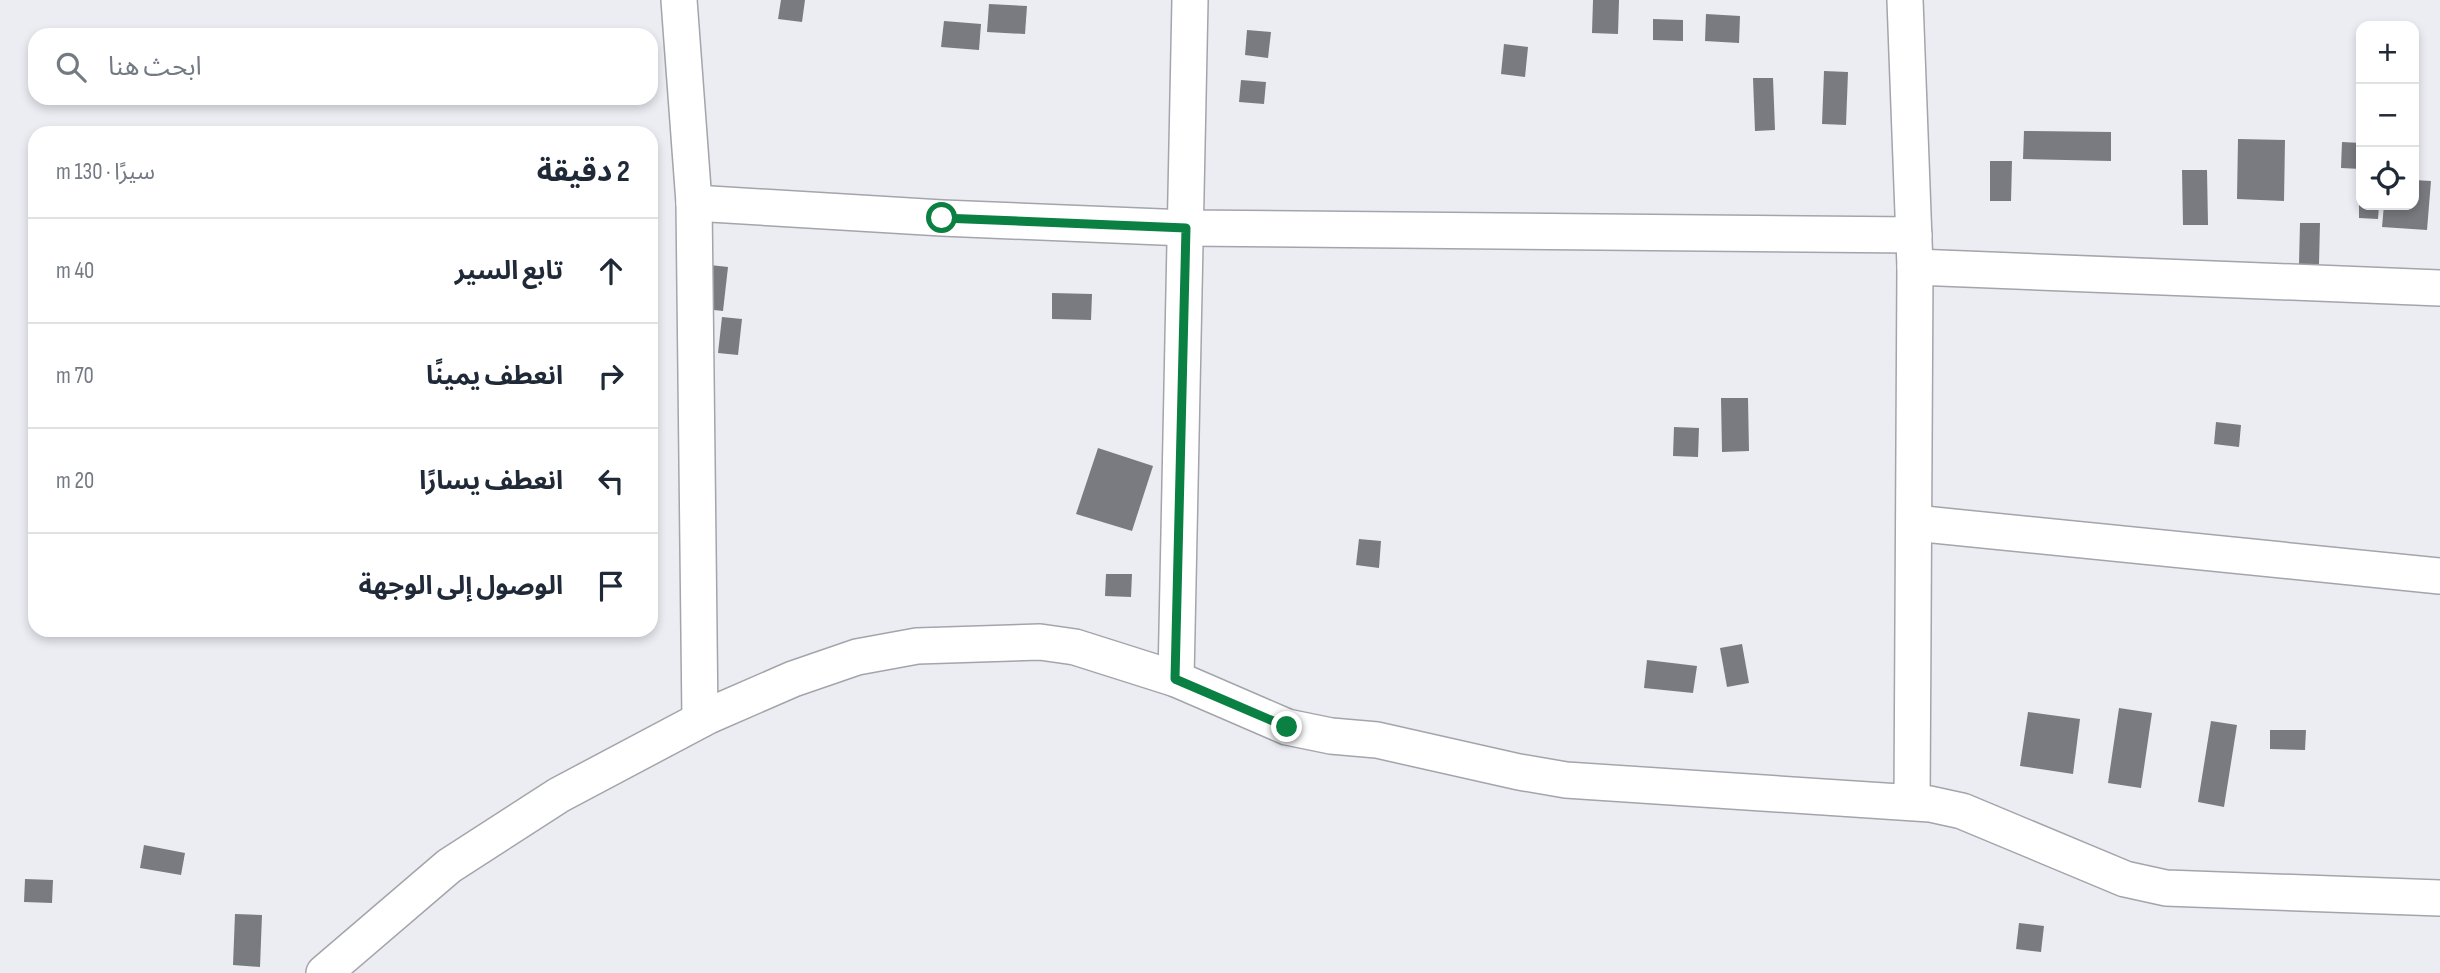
<!DOCTYPE html>
<html lang="ar">
<head>
<meta charset="utf-8">
<style>
	body { margin:0; font-family:"Sofia Sans Condensed","Noto Sans Arabic",sans-serif; background:#f6f6f7; color:#1f2937; direction:rtl }
	.controls { position:absolute; right:21px; top:21px; display:grid; overflow:hidden; border-radius:14px; box-shadow:0 4px 10px #0003 }
	.controls button { width:63px; height:63px; display:grid; place-items:center; padding:0; border:0; border-bottom:2px solid #e0e1e3; background:#fff; color:#1f2937; font:35px sans-serif }
	.stop { position:absolute; width:21px; height:21px; margin:-16px; border:5px solid #0b8043; border-radius:50%; background:#fff }
	.stop.end { background:#0b8043; border-color:#fff; box-shadow:0 2px 7px #0008 }
	.list { margin:0; padding:0; list-style:none }
	h2 { display:flex; justify-content:space-between; align-items:center; height:91px; margin:0; padding:0 28px; font-size:30px }
	h2 small { font-size:23px; font-weight:400; color:#747a83 }
	.list li { display:grid; grid-template-columns:46px 1fr auto; gap:21px; align-items:center; box-sizing:border-box; height:105px; padding:0 28px; border-top:2px solid #e0e1e3 }
	.list b { display:block; font-size:26px; white-space:nowrap }
	.list em { font-size:23px; font-style:normal; color:#747a83 }
	.icon { flex:none; width:38px; height:38px; fill:none; stroke:currentColor; stroke-width:2; stroke-linecap:round; stroke-linejoin:round }
	.map { position:relative; flex:none; width:2440px; height:973px; overflow:hidden; direction:ltr }
	.search { position:absolute; background:#fff; box-shadow:0 4px 10px #0003; left:28px; top:28px; width:630px; height:77px; display:flex; align-items:center; gap:18px; box-sizing:border-box; padding:0 24px; border-radius:21px; color:#747a83; font-size:26px }
	.panel { position:absolute; background:#fff; box-shadow:0 4px 10px #0003; left:28px; top:126px; width:630px; height:511px; border-radius:21px; direction:rtl }
	.map>svg:first-child { display:block }
</style>
</head>
<body>
<div class="map">
<svg width="2440" height="973" viewBox="0 0 2440 973">
	<rect width="100%" height="100%" fill="#ebedf3"/>
	<!-- building -->
	<g fill="#797b80">
		<path d="M781,0h24l-3,22 -24,-3z"/>
		<path d="M1593,0h26l-1,34 -26,-1z"/>
		<path d="M989,4l38,2 -2,28 -38,-2z"/>
		<path d="M1706,14l34,2 -1,27 -34,-2z"/>
		<path d="M1653,19l30,1v21l-30,-1z"/>
		<path d="M944,21l37,3 -2,26 -38,-3z"/>
		<path d="M1247,30l24,2 -3,26 -23,-3z"/>
		<path d="M1504,44l24,3 -3,30 -24,-3z"/>
		<path d="M1824,71l24,1 -2,53 -24,-1z"/>
		<path d="M1753,78h20l2,52 -20,1z"/>
		<path d="M1241,80l25,2 -2,22 -25,-2z"/>
		<path d="M2024,131l87,1v29l-88,-2z"/>
		<path d="M2238,139l47,1 -1,61 -47,-2z"/>
		<path d="M2342,142l19,1v26l-20,-1z"/>
		<path d="M1990,161h22l-1,40h-21z"/>
		<path d="M2182,170h25l1,55h-25z"/>
		<path d="M2414,180l17,1 -4,49 -45,-3 2,-22h30z"/>
		<path d="M2359,205h20l-1,14 -19,-1z"/>
		<path d="M2300,223h20l-1,41h-20z"/>
		<path d="M701,264l27,3 -5,44 -27,-3z"/>
		<path d="M1052,293l40,1 -1,26 -39,-1z"/>
		<path d="M722,317l20,2 -4,36 -20,-2z"/>
		<path d="M1721,398h27l1,53 -27,1z"/>
		<path d="M2216,422l25,3 -2,22 -25,-3z"/>
		<path d="M1674,427l25,1 -1,29 -25,-1z"/>
		<path d="M1098,448l55,18 -21,65 -56,-17z"/>
		<path d="M1359,539l22,2 -2,27 -23,-3z"/>
		<path d="M1106,574h26l-1,23 -26,-1z"/>
		<path d="M1742,644l7,39 -22,4 -7,-39z"/>
		<path d="M1647,660l50,6 -4,27 -49,-5z"/>
		<path d="M2119,708l33,5 -11,75 -33,-5z"/>
		<path d="M2028,712l52,7 -7,55 -53,-8z"/>
		<path d="M2211,721l26,4 -13,82 -26,-5z"/>
		<path d="M2270,730h36l-1,20 -35,-1z"/>
		<path d="M144,845l41,8 -4,22 -41,-7z"/>
		<path d="M25,879l28,1 -1,23 -28,-1z"/>
		<path d="M235,914l27,1 -2,52 -27,-2z"/>
		<path d="M2019,923l25,3 -3,26 -25,-3z"/>
	</g>
	<g fill="none" stroke-linecap="round" stroke-linejoin="round">
		<defs>
			<g id="street">
				<path d="M679,0l15,203 6,517"/>
				<path d="M1905,0l10,267 -3,535"/>
				<path d="M694,203l248,15 244,10 728,7"/>
				<path d="M1915,267l525,21"/>
				<path d="M1914,523l526,53"/>
				<path d="M1176,679l14,-679"/>
				<path d="M324,973l125,-107 110,-71 149,-79 85,-37 64,-22 60,-11 123,-4 35,5 101,32 111,48 44,9 46,4 142,32 47,8 364,24 32,7 163,68 41,9 274,10"/>
			</g>
		</defs>
		<!-- street casing -->
		<use href="#street" stroke="#a3a5aa" stroke-width="38"/>
		<!-- street -->
		<use href="#street" stroke="#fff" stroke-width="35"/>
	</g>
	<g fill="none" stroke-linecap="round" stroke-linejoin="round">
		<!-- route -->
		<path stroke="#0b8043" stroke-width="9" d="M942,218l244,10 -11,451 112,48"/>
	</g>
</svg>
<div class="controls">
<button>+</button>
<button>−</button>
<button><svg class="icon" aria-label="locate" viewBox="0 0 24 24"><circle cx="12" cy="12" r="6"/><path d="M12 2v4M12 18v4M2 12h4M18 12h4"/></svg></button>
</div>
<div class="stop" style="left:942px;top:218px"></div>
<div class="stop end" style="left:1287px;top:727px"></div>
<div class="search"><svg class="icon" aria-label="search" viewBox="0 0 24 24"><circle cx="10" cy="10" r="6"/><path d="M15 15l6 6"/></svg>ابحث هنا</div>
<section class="panel">
<h2>2 دقيقة<small>سيرًا · 130 m</small></h2>
<ul class="list">
<li><svg class="icon" aria-label="ahead" viewBox="0 0 24 24"><path d="M12 20V5M6 11l6-6 6 6"/></svg><div><b>تابع السير</b></div><em>40 m</em></li>
<li><svg class="icon" aria-label="right" viewBox="0 0 24 24"><path d="M7 20v-9h11M14 6l5 5-5 5"/></svg><div><b>انعطف يمينًا</b></div><em>70 m</em></li>
<li><svg class="icon" aria-label="left" viewBox="0 0 24 24"><path d="M17 20v-9H6M10 6l-5 5 5 5"/></svg><div><b>انعطف يسارًا</b></div><em>20 m</em></li>
<li><svg class="icon" aria-label="arrive" viewBox="0 0 24 24"><path d="M6 21V4h12l-3 4 3 4H6"/></svg><div><b>الوصول إلى الوجهة</b></div></li>
</ul>
</section>
</div>
</body>
</html>
